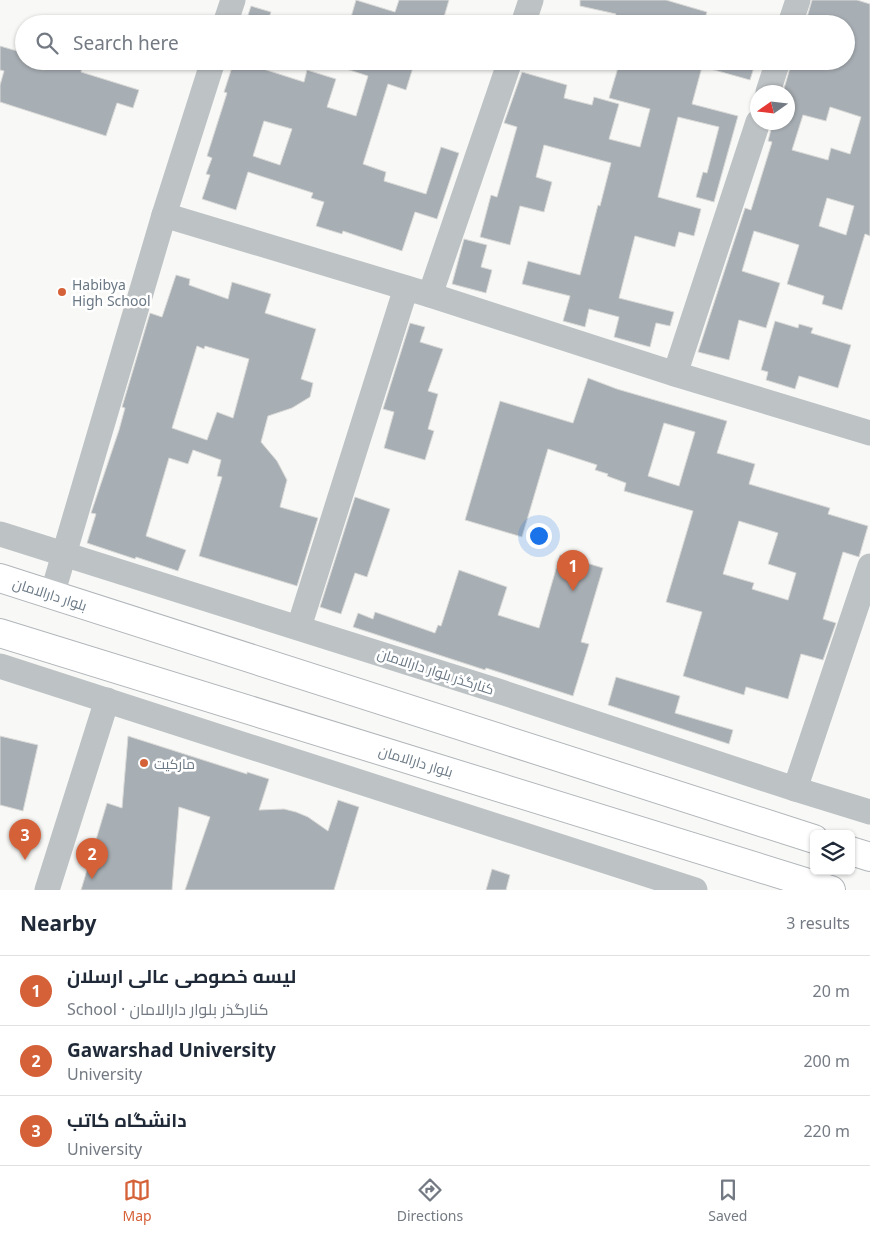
<!DOCTYPE html>
<html lang="en">
<head>
<meta charset="utf-8">
<style>
	body { margin:0; font-family:"Noto Sans",Cairo,sans-serif; background:#f2f2f3; color:#1f2937 }
	.controls { position:absolute; right:15px; bottom:15px; display:grid; overflow:hidden; border-radius:8px; box-shadow:0 1px 4px #0004 }
	.controls button { width:45px; height:45px; display:grid; place-items:center; padding:0; border:0; border-bottom:1px solid #e0e1e3; background:#fff; color:#1f2937; font:25px sans-serif }
	.compass { position:absolute; left:750px; top:85px; width:45px; height:45px; border-radius:50%; background:#fff; box-shadow:0 1px 4px #0004; rotate:256deg }
	.you { position:absolute; left:538px; top:535px; width:18px; height:18px; margin:-12px; border:4px solid #fff; border-radius:50%; background:#1a73e8; box-shadow:0 0 0 8px #1a73e833 }
	.badge { display:grid; place-items:center; width:32px; height:32px; border-radius:50%; background:#d56139; color:#fff; font-size:16px; font-weight:700 }
	.pin { position:absolute; translate:-50% -41px; filter:drop-shadow(0 1px 2px #0008) }
	.pin::after { content:''; position:absolute; top:26px; width:18px; height:15px; background:inherit; clip-path:polygon(0 0,100% 0,50% 100%) }
	.list { margin:0; padding:0; list-style:none }
	h2 { display:flex; justify-content:space-between; align-items:center; height:65px; margin:0; padding:0 20px; font-size:21px }
	h2 small { font-size:16px; font-weight:400; color:#747a83 }
	.list li { display:grid; grid-template-columns:32px 1fr auto; gap:15px; align-items:center; box-sizing:border-box; height:70px; padding:0 20px; border-top:1px solid #e0e1e3 }
	.list b { display:block; font-size:19px; white-space:nowrap }
	.list p { margin:0; font-size:16px; white-space:nowrap; color:#747a83 }
	.list em { font-size:16px; font-style:normal; color:#747a83 }
	.icon { flex:none; width:28px; height:28px; fill:none; stroke:currentColor; stroke-width:2; stroke-linecap:round; stroke-linejoin:round }
	.map { position:relative; flex:none; width:870px; height:890px; overflow:hidden }
	.search { position:absolute; background:#fff; box-shadow:0 1px 4px #0004; left:15px; right:15px; top:15px; height:55px; display:flex; align-items:center; gap:12px; box-sizing:border-box; padding:0 18px; border-radius:28px; color:#747a83; font-size:19px }
	.sheet { height:275px; background:#fff }
	nav { display:flex; justify-content:space-around; align-items:center; box-sizing:border-box; height:70px; border-top:1px solid #e0e1e3; background:#fff; font-size:14px; color:#747a83 }
	nav a { display:grid; justify-items:center; gap:2px }
	nav .on { color:#d56139 }
	.map>svg:first-child { display:block }
</style>
</head>
<body>
<div class="map">
<svg width="870" height="890" viewBox="0 0 870 890">
	<rect width="100%" height="100%" fill="#f8f8f6"/>
	<!-- building -->
	<g fill="#a8afb4" stroke="#dadad8" fill-rule="evenodd">
		<path d="M356,0l39,12 4,-12h50l-7,24h-93z"/>
		<path d="M580,0h86l41,12 -4,12h-90l3,-10 -36,-8z"/>
		<path d="M812,0h45l13,4v232l-5,-2 -23,76 -20,-6 2,-8 -37,-12 12,-39 -45,-14 -12,40 38,12 -14,45 -27,-8 -10,40 -31,-8 47,-144 6,2 21,-68 -4,-1 5,-19h15v-30h-5l9,-31h54v-37h-41zM830,107l31,10 -11,37 -19,-6 -3,12 -36,-10 11,-35 23,6zM827,198l27,8 -8,29 -27,-9z"/>
		<path d="M251,6l20,6 -4,12h-22z"/>
		<path d="M0,46l24,7v8h60l-3,11 58,18 -6,18 -16,-5 -11,33 -106,-34v-17l4,-14 -4,-1z"/>
		<path d="M234,61h25l-2,6 47,15 3,-12 29,9 -9,28 29,9 12,-40 -34,-11v-4h81l-9,29 -18,-6 -25,80 23,8 -2,9 42,13 15,-47 18,6 -22,66 -22,-7 -13,39 -59,-20 -1,3 -26,-8 8,-24 -13,-4 2,-5 -65,-21 -12,38 -34,-11 8,-24 -4,-1 6,-16 -5,-2 20,-63 -3,-1zM264,121l28,8 -12,36 -27,-9z"/>
		<path d="M620,61h7l15,4 1,-4h38l21,6 -10,37 46,12 -24,86 -18,-5 7,-25 4,1 12,-46 -41,-10 -20,80 43,12 -7,27 -15,-4 -4,15 -40,-11 -16,62 55,14 -4,14 -14,-3 -6,24 -36,-10 5,-20 -30,-8 -4,18 -22,-6 7,-25 -48,-12 6,-23 52,14 18,-70 2,1 11,-43 -67,-18 -8,32 16,5 -8,30 -24,-6 -10,39 -30,-8 11,-42 6,2 20,-70 -13,-4 18,-51 45,13 -3,13 28,7 2,-8 25,7 -10,35 31,8 10,-38 -41,-11z"/>
		<path d="M700,61h56l-6,19 -50,-14z"/>
		<path d="M464,239l23,6 -6,22 11,3 -6,23 -34,-9z"/>
		<path d="M176,275l14,4 -1,6 39,14 4,-17 39,12 -6,19 51,16 -15,50 12,4 -3,14 -18,11 -24,8 -7,26 16,19 10,19 -7,27 38,11 -21,68 -98,-30 23,-79 -5,-1 4,-16 -28,-10 -5,14 -19,-6 -23,78 40,14 -8,21 -42,-14 -1,2 -48,-16 9,-29 -5,-1 28,-83 6,-22 -3,-1 28,-94 12,4zM197,346l7,3 1,-3 44,13 -16,59 -16,-6 -10,28 -35,-12z"/>
		<path d="M775,321l23,7 1,-4 14,4 -2,5 40,12 -13,43 -39,-12 -4,13 -29,-9 2,-8 -7,-2z"/>
		<path d="M410,323l15,4 -5,15 23,7 -15,42 10,3 -10,35 6,2 -9,29 -41,-12 10,-36 -11,-3z"/>
		<path d="M588,378l29,11 110,32 -10,32 38,11 -6,20 81,24 -2,6 40,12 -9,31 -16,-5 -20,67 13,4 -13,37 -22,-6 -13,45 -42,-12 -2,8 -61,-19 19,-64 -36,-10 27,-91 -69,-20 2,-8 -19,-7 1,-2 -13,-4 2,-5 -49,-16 -26,88 -57,-17 35,-119 73,22zM664,423l31,9 -16,54 -31,-10zM739,521l39,12 -10,31 28,9 -8,27 -36,-11 2,-6 -31,-9z"/>
		<path d="M355,497l35,12 -23,68 -12,-4 -14,41 -21,-7z"/>
		<path d="M560,555l43,13 -22,74 8,2 -16,52 -87,-28 -1,2 -132,-43 5,-14 15,6 2,-7 60,21 3,-8 3,1 18,-56 48,17 -9,28 41,13z"/>
		<path d="M616,677l64,19 -5,17 58,17 -4,14 -121,-39z"/>
		<path d="M0,736l38,9 -15,66 -23,-6z"/>
		<path d="M128,736l119,38v-2l22,7 -10,31 25,-1 12,3 12,5 20,14 10,-31 21,7 -25,83h-149l25,-73 -31,-10 -7,83h-91l26,-87 15,5z"/>
		<path d="M492,869l18,6 -4,15h-20z"/>
	</g>
	<g fill="none" stroke-linecap="round" stroke-linejoin="round">
		<defs>
			<g id="major">
				<path d="M0,578l814,261"/>
				<path d="M0,633l831,257"/>
				<path d="M851,851l19,6"/>
			</g>
		</defs>
		<!-- major casing -->
		<use href="#major" stroke="#b1b6ba" stroke-width="30"/>
		<!-- minor -->
		<g stroke="#bdc2c5" stroke-width="25">
			<path d="M225,24l8,-24"/>
			<path d="M523,24l8,-24"/>
			<path d="M790,24l8,-24"/>
			<path d="M768,92l10,-31"/>
			<path d="M164,215l266,80 245,79 195,59"/>
			<path d="M430,295l80,-234"/>
			<path d="M675,374l83,-252"/>
			<path d="M0,534l498,157 297,98 75,23"/>
			<path d="M52,595l112,-380 49,-154"/>
			<path d="M299,627l107,-339"/>
			<path d="M0,666l695,224"/>
			<path d="M795,789l75,-223"/>
			<path d="M47,890l60,-190"/>
		</g>
		<!-- major -->
		<use href="#major" stroke="#fff" stroke-width="28"/>
	</g>
	<!-- markers -->
	<g fill="#d56139" stroke="#fff" stroke-width="2">
		<circle cx="62" cy="292" r="5"/>
		<circle cx="144" cy="763" r="5"/>
	</g>
	<g text-anchor="middle" dominant-baseline="central" stroke-width="5" stroke-linejoin="round" paint-order="stroke">
		<!-- poi labels -->
		<g font-size="14" fill="#6a7884" stroke="#fff" text-anchor="start">
			<text x="72" y="284">Habibya<tspan x="72" dy="16">High School</tspan></text>
			<text x="154" y="763">مارکیت</text>
		</g>
		<!-- street labels -->
		<g font-size="14" fill="#6a7884" stroke="#fff">
			<text transform="translate(50 594) rotate(18)">بلوار دارالامان</text>
			<text transform="translate(436 671) rotate(18)">کنارگذر بلوار دارالامان</text>
			<text transform="translate(416 761) rotate(17)">بلوار دارالامان</text>
		</g>
	</g>
</svg>
<div class="controls">
<button><svg class="icon" aria-label="layers" viewBox="0 0 24 24"><path d="M12 4l9 5-9 5-9-5zM3 14l9 5 9-5"/></svg></button>
</div>
<svg class="compass" viewBox="-18 -18 36 36"><path d="M0-13l5 13h-10z" fill="#e53935"/><path d="M0 13l5-13h-10z" fill="#747a83"/></svg>
<div class="you"></div>
<div class="pin badge" style="left:573px;top:591px">1</div>
<div class="pin badge" style="left:92px;top:879px">2</div>
<div class="pin badge" style="left:25px;top:860px">3</div>
<div class="search"><svg class="icon" aria-label="search" viewBox="0 0 24 24"><circle cx="10" cy="10" r="6"/><path d="M15 15l6 6"/></svg>Search here</div>
</div>
<section class="sheet">
<h2>Nearby<small>3 results</small></h2>
<ul class="list">
<li><span class="badge">1</span><div><b>لیسه خصوصی عالی ارسلان</b><p>School · کنارگذر بلوار دارالامان</p></div><em>20 m</em></li>
<li><span class="badge">2</span><div><b>Gawarshad University</b><p>University</p></div><em>200 m</em></li>
<li><span class="badge">3</span><div><b>دانشگاه کاتب</b><p>University</p></div><em>220 m</em></li>
</ul>
</section>
<nav>
<a class="on"><svg class="icon" aria-label="map" viewBox="0 0 24 24"><path d="M3 6l6-2 6 2 6-2v14l-6 2-6-2-6 2zM9 4v14M15 6v14"/></svg>Map</a>
<a><svg class="icon" aria-label="directions" viewBox="0 0 24 24"><path d="M12 3l9 9-9 9-9-9zM9 14v-3h6M13 9l2 2-2 2"/></svg>Directions</a>
<a><svg class="icon" aria-label="saved" viewBox="0 0 24 24"><path d="M7 4h10v16l-5-4-5 4z"/></svg>Saved</a>
</nav>
</body>
</html>
